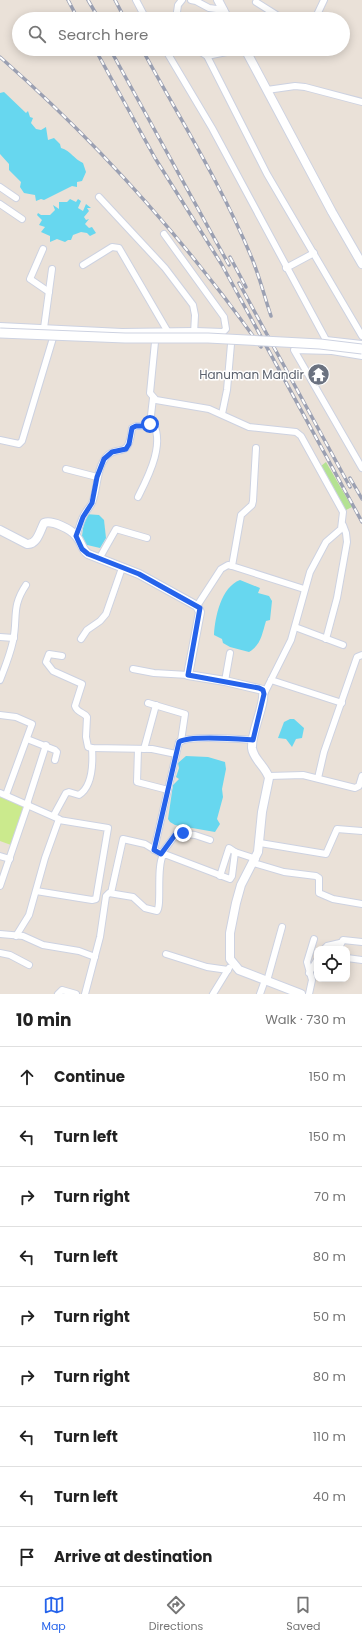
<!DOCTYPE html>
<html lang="en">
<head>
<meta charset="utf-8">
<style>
	body { margin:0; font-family:Poppins,sans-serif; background:#f2f2f2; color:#222 }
	.controls { position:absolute; right:12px; bottom:12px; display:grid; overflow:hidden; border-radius:8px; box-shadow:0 2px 10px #0003 }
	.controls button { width:36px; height:36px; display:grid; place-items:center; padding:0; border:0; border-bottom:1px solid #e0e0e0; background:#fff; color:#222; font:20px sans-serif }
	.stop { position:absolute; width:12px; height:12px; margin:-9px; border:3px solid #2563eb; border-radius:50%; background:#fff }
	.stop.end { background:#2563eb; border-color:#fff; box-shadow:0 1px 4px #0008 }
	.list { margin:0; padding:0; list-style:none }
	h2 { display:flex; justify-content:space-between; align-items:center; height:52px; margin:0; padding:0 16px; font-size:17px }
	h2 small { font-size:13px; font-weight:400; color:#767676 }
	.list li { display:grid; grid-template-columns:26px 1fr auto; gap:12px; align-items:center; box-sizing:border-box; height:60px; padding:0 16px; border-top:1px solid #e0e0e0 }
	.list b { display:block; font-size:15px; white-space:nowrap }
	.list em { font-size:13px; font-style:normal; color:#767676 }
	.icon { flex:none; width:22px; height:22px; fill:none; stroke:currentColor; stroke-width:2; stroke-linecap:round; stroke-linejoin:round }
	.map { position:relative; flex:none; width:362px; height:994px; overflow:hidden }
	.search { position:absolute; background:#fff; box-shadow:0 2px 10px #0003; left:12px; right:12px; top:12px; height:44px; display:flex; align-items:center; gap:10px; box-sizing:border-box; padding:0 14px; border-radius:22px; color:#767676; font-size:15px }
	.sheet { height:592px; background:#fff }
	nav { display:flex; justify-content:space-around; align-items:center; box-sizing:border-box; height:56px; border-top:1px solid #e0e0e0; background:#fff; font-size:11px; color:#767676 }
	nav a { display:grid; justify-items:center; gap:2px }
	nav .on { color:#2563eb }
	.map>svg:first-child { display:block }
</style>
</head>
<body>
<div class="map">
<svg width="362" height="994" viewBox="0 0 362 994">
	<rect width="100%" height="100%" fill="#eae1d8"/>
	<!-- green -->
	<path fill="#b4e292" d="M326,462l26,45 -8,4 -23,-45z"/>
	<!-- pitch -->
	<path fill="#cbea8d" d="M0,797l24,8 -13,40 -11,-4z"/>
	<!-- water -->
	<g fill="#67d7ef">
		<path d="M4,92l22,21 2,-2 2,6 3,1 -2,5 5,6 5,1 5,-3 2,13 6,-2 6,6 1,4c10,3 13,11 22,15l3,9 -4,9 -5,1v5l-5,-1 -28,14 -3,-1 -5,2 -1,-6 -11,-2 -4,-6 1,-5 -12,-12v-6l-9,-10v-61z"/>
		<path d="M70,199l6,3 2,-3 3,2 -3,7 5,3 3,-7 5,4h-4l2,3 -5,6 2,3 3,-1 -4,5 4,4 3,-1 4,6 -6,3 -3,-3 -6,-1 -8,3 -2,5h-3l-3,2 -8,-3 -7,3v-6l-9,-4 4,-5 -6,-2 3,-5 -5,-5 1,-2 3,2h9l5,-5 -2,-5 6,4v-7h8z"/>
		<path d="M85,514l14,1 5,5 2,18 -6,10 -17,-4 -1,-8z"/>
		<path d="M240,580l20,8 -2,5 11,3 3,5 -2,19 -4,1c-4,13 -5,24 -17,31l-19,-5 -7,-4 -1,-4 -8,-4c1,-18 7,-48 26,-55z"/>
		<path d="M290,719h4l10,9 -2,10 -6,1 -4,8 -6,-8 -8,-1 6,-16z"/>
		<path d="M186,756l22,1 17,5 1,7 -4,20 1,8 -6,22 3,5 -5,8 -40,-7 -5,-3 -2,-3 5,-34 6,-6 -3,-2 3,-9 -1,-5z"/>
	</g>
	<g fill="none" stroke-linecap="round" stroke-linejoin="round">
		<defs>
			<g id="minor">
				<path d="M136,0l10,19"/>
				<path d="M191,0l5,1 13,7 15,2"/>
				<path d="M256,2l27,17"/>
				<path d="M176,19l2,-14 4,-5"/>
				<path d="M315,19l9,-19"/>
				<path d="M165,49l47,79 120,223 30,5"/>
				<path d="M196,49l11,7 60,118 95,162"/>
				<path d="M248,52c14,-3 38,1 49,-3"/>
				<path d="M207,56l34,-7"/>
				<path d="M267,90l28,-4 10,1 57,15"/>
				<path d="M0,187l16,11"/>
				<path d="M99,197l66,71 28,37 2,10 -1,19"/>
				<path d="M0,204l22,15"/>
				<path d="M43,249l-13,30 19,13"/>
				<path d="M83,265l29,-18 7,1 49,84"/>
				<path d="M286,268l28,-15"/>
				<path d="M0,326l122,6 73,-1 28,1 3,-3 -2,-12 -60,-83"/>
				<path d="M44,328l8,-59"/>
				<path d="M326,340l36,4"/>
				<path d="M155,342l-5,51 6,7 53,9 40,18 47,5 5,4 42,76 -2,17 -15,13 -16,30 -19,68 -27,54"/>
				<path d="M332,351l-38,-1 68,118"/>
				<path d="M222,414l5,-24 4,-46"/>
				<path d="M0,440l19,4 3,-3 31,-103"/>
				<path d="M256,448l-3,53 -1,4 -11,10 -9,51 72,23"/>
				<path d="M66,469l31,8"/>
				<path d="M138,497c10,-20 29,-56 13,-77"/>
				<path d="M76,536c3,-7 4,-14 8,-21 2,-4 6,-8 8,-12 6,-15 4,-35 15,-47 12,-13 21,6 25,-28l4,-2h12l2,-2 3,-26"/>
				<path d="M99,559l17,-30 31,9"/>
				<path d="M197,606l24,-37 7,-4 4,1"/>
				<path d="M295,627l48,18"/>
				<path d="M0,637l14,1"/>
				<path d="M81,639l6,-9 13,-9 6,-7 16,-46"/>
				<path d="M326,639l11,-41 10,-56 -1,-9 -3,-8"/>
				<path d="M62,656l-13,-2 -3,8 7,9 29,13 -7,22c2,7 9,6 12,11l-1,20 2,10 4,1 60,1 24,5"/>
				<path d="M133,669l21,4 34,2"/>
				<path d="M0,680c5,-13 10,-25 13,-39 5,-23 -2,-34 13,-56"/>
				<path d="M271,680l71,23"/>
				<path d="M225,681l5,-28"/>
				<path d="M148,703l37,11 -4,27"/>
				<path d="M0,715l16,2 16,7 -26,71"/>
				<path d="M27,739l28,11 2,2 -2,8"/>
				<path d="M138,749l-1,33 31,8"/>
				<path d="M144,749l12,-44"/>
				<path d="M269,776l34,-1 52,13 4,-2 3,-10"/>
				<path d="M318,778l6,-26 33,-95 5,-2"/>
				<path d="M0,793l59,26 -14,39 -16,57 -13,21"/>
				<path d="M27,804l19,-59"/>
				<path d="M54,815l12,-22 3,-1 10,3c14,-9 14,-32 13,-47"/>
				<path d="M260,843l66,11 11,-25 25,2"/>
				<path d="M154,850l25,-108c10,-7 60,-3 74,-2"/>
				<path d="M161,854l16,-21 18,2 15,5"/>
				<path d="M0,856l10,3"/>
				<path d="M254,863l30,9 32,4 3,2v15l14,6 29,5"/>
				<path d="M220,876l9,-28 6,4"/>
				<path d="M0,886l28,-82"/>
				<path d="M36,891l56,9 4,-1 12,-71 -49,-8"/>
				<path d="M111,893l12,-54 22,5 18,11"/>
				<path d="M0,934l23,2 20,9 36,6 16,6"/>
				<path d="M324,949l3,-3 13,-3"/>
				<path d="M338,949l5,-9 19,2"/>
				<path d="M0,953l10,2 19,10"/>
				<path d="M166,954l41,13 21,3"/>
				<path d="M347,958l15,2"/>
				<path d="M309,973l8,-13"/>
				<path d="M267,981l15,-54"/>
				<path d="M58,994l4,-4 14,4"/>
				<path d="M85,994l15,-57 6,-41 3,-3 24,4 12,11 12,3c5,-6 -1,-43 6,-56h4l63,24 2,-3 3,-24 21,7"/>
				<path d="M213,994l16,-26"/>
				<path d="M260,994l5,-14"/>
				<path d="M309,994l3,-14 -5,-18 7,-23"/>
			</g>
			<g id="tertiary">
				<path d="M218,0l10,19"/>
				<path d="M245,49l87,163 30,52"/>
				<path d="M0,530l27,14c10,1 13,-13 17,-21 8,-3 27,6 32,13 6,6 5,13 12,18l51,20 58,32 3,6 -12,63 37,6 38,9c3,14 -12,41 -11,58 1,11 14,19 17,30l-7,34 -4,40 -17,33 -5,18 -6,30v26l9,11 62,24"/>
			</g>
		</defs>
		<!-- minor casing -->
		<use href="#minor" stroke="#cdd2e1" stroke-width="8"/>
		<!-- tertiary casing -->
		<use href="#tertiary" stroke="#cdd2e1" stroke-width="10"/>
		<!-- minor -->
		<use href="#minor" stroke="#fff" stroke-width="6"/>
		<!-- tertiary -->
		<use href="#tertiary" stroke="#fff" stroke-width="8"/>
		<defs>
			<g id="rail">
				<path d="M68,0l10,19"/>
				<path d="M88,0l11,19"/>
				<path d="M115,0l10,19"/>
				<path d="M95,49l60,109 67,107 140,257"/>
				<path d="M110,49l119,216"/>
				<path d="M142,49c38,70 81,138 111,212 7,18 12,37 18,55"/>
				<path d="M0,57c98,86 185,183 261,290"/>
				<path d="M230,257l16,30"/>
				<path d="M239,283l111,204"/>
				<path d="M350,478l12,21"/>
			</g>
		</defs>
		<!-- rail casing -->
		<use href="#rail" stroke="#9ba0b2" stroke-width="3.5"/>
		<!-- rail -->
		<use href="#rail" stroke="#fff" stroke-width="2" stroke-dasharray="6" stroke-linecap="butt"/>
		<defs>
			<path id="secondary-bridge" d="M0,333l125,5h83l112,6 42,5"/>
		</defs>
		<!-- secondary-bridge casing -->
		<use href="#secondary-bridge" stroke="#cdd2e1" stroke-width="11" stroke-linecap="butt"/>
		<!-- secondary-bridge -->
		<use href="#secondary-bridge" stroke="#fff" stroke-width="9"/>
	</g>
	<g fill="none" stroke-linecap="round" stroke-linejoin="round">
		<!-- route -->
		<path stroke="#2563eb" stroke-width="5" d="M150,424l-2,2h-12l-4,2 -3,16 -3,5 -14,3 -8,7 -7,18 -5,26 -9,14 -7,19 6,13 6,5 51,20 61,34 -12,67 71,13 4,2 1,4 -11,46c-14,-1 -64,-5 -74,2l-25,108 7,4 14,-19 8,-2"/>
	</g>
	<!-- icons -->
	<defs>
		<symbol id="temple-disc" viewBox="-11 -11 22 22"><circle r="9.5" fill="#6b7280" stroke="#fff"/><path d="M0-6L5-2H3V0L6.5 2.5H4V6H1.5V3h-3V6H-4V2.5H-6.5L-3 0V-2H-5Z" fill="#fff"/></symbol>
	</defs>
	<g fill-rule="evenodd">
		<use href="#temple-disc" x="306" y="362" width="25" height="25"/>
	</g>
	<g text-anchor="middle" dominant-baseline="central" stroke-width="3" stroke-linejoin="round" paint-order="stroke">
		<!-- worship labels -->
		<g font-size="12" fill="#5b616d" stroke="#fff" text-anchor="end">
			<text x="304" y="374">Hanuman Mandir</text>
		</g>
	</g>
</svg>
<div class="controls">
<button><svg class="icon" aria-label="locate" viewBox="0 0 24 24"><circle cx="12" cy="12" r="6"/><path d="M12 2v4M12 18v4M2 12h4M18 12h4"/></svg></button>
</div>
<div class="stop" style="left:150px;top:424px"></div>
<div class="stop end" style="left:183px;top:833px"></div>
<div class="search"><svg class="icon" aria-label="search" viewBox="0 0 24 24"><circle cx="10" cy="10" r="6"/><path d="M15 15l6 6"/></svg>Search here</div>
</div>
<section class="sheet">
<h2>10 min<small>Walk · 730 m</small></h2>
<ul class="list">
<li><svg class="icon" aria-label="ahead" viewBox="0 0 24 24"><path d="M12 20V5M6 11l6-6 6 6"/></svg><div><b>Continue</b></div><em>150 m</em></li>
<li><svg class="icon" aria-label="left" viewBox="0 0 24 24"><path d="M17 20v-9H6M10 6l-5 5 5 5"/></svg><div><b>Turn left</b></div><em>150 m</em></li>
<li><svg class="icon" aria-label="right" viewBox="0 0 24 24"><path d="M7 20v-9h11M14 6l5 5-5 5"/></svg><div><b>Turn right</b></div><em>70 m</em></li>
<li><svg class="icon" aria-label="left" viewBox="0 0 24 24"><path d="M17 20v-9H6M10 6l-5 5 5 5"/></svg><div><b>Turn left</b></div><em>80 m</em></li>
<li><svg class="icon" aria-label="right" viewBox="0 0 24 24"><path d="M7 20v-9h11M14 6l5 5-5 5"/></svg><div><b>Turn right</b></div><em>50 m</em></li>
<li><svg class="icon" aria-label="right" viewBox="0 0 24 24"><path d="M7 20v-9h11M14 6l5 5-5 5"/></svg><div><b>Turn right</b></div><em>80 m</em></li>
<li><svg class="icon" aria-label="left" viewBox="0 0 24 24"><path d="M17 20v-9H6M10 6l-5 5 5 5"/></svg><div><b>Turn left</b></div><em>110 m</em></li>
<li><svg class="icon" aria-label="left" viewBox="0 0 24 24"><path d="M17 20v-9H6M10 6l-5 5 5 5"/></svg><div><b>Turn left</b></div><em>40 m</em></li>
<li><svg class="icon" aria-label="arrive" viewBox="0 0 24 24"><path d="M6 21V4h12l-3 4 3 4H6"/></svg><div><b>Arrive at destination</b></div></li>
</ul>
</section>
<nav>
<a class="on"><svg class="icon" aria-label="map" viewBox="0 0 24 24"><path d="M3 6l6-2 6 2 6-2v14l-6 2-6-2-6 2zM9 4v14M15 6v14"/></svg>Map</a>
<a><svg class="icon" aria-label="directions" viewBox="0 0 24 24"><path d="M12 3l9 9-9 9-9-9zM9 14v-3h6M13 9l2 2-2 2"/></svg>Directions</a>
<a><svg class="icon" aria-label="saved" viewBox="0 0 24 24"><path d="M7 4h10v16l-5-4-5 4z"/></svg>Saved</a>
</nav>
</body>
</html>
